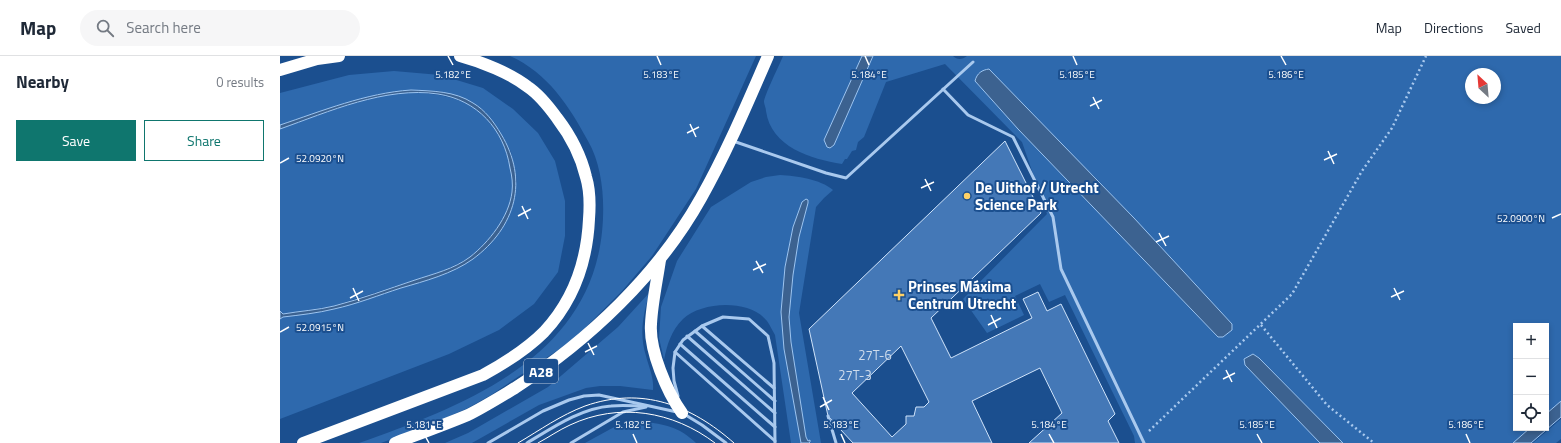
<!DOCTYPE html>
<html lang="en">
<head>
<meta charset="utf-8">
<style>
	body { margin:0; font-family:"Titillium Web",sans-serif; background:#f6f6f7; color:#1f2937 }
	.controls { position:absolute; right:12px; bottom:12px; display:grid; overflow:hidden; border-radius:0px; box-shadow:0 2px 6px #0003 }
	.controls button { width:36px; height:36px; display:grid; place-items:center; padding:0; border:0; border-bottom:1px solid #e0e1e3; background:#fff; color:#1f2937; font:20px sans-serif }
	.compass { position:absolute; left:1185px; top:12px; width:36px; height:36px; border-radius:50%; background:#fff; box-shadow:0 2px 6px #0003; rotate:334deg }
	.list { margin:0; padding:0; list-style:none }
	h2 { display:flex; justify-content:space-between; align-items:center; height:52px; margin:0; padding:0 16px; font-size:17px }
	h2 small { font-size:13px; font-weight:400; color:#747a83 }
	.actions { display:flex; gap:8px; padding:12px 16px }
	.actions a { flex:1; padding:9px 0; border:1px solid #0f766e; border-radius:0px; text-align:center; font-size:14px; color:#0f766e }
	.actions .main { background:#0f766e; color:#fff }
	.icon { flex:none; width:22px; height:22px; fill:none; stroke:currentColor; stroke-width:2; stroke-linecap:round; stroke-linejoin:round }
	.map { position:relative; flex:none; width:1281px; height:387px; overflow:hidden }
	header { display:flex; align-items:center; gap:24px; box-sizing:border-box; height:56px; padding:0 20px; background:#fff; border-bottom:1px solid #e0e1e3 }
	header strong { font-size:19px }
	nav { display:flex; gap:22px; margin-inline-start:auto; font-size:14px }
	.search { width:280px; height:36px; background:#f6f6f7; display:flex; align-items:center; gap:10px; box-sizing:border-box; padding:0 14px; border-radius:22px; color:#747a83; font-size:15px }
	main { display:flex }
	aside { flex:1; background:#fff }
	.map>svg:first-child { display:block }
</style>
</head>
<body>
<header>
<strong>Map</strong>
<div class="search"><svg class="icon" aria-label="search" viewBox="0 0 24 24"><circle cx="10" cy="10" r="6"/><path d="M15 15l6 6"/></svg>Search here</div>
<nav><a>Map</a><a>Directions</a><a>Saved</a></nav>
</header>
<main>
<aside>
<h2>Nearby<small>0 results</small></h2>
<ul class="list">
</ul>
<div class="actions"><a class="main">Save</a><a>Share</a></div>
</aside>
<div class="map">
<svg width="1281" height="387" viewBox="0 0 1281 387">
	<rect width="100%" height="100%" fill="#1b4f8f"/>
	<!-- green -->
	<g fill="#2e69ad" fill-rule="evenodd">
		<path d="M230,0h246l-60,133 -44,67 -30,35 -49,49 -82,55 -23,13 -41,18 -46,17h-22c104,-37 230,-84 243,-211 3,-29 1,-65 -14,-91 -19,-35 -40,-68 -78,-85z"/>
		<path d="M503,0h79l-37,84 9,4 39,-88h80c4,4 9,4 14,0h594v355l-15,14v-99h-30v102h27l-16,15h-184l-84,-85 -6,-4 -8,11 75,78h-185l-1,-7 -69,-141 -16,7 -9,-18 -25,12 9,19 -37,18 -24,-34 84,-85 -25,-72 -77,-78 -59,18 -22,55 -6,5 -2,8 -4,1 -5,8h-2l-3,5c-31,-5 -71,-17 -76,-53 0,-3 -2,-7 -2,-9 0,-6 16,-38 19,-46zM1191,18h24v24h-24zM695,25l118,94 139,149v6l-9,7h-5l-200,-208z"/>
		<path d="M114,15l46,4 43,13 30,21 25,24 17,28 10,40v35l-7,36 -24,32 -35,26 -50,24 -169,65v-100l3,-2 51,-8 109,-34 21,-11 11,-6 24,-24 18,-53 -6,-29 -16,-28 -23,-22 -33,-11 -28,-1 -31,4 -38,10 -62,21v-32l69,-18z"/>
		<path d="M141,37c45,3 75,19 87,65 3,11 6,23 4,34 -2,25 -23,50 -42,65 -9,6 -20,10 -30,15l-107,34 -50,8 -3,-3v-182c37,-13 74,-28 113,-35 9,-2 19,-1 28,-1z"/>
		<path d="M500,119c17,1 40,4 53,15l-9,8 -8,9 -17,106 22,130h-30l-16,-108c-3,-5 -5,-10 -8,-14 -17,-22 -65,-20 -84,-2 -12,12 -16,26 -19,41l-5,-22 2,-31 16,-46 34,-54 40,-25 15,-5z"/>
		<path d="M370,236c-7,22 -11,42 -4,64 3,12 8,21 7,34l-33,-4h-20l-14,2 -47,17 -67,38h-27l23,-10 80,-46 70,-60z"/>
		<path d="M1281,363v20l-5,4h-23z"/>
		<path d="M367,366c21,3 33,6 49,21h-111l31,-17z"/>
	</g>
	<!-- water -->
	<g fill="#3c6290" stroke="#9cc4f0">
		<path d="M582,0h11l-39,89 -4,3 -3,-1 -3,-7z"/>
		<path d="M709,13l145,149 98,106v6l-9,7h-5l-200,-208 -43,-48c2,-8 7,-11 14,-12z"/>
		<path d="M131,34c21,1 44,1 62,13 12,7 21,19 28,31 28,46 15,93 -28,125 -21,15 -48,22 -72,29 -22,7 -44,16 -67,21 -16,4 -34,6 -51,8l-3,2v-8l3,3c17,-3 35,-4 51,-8 27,-7 54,-17 81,-26 18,-6 39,-11 55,-23 19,-15 39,-40 42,-65 1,-8 0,-16 -2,-24 -6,-39 -33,-68 -72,-74 -52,-8 -110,18 -158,35v-4c42,-14 86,-32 131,-35z"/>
		<path d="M526,143l2,1v3l-9,34 -6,38 -4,42 2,25 15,95 2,4 2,-1v2l-1,1h-8l-17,-94 -3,-37 4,-45 8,-40 9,-25z"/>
		<path d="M973,298l6,4 84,85h-23l-75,-78 -1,-6z"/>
		<path d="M1281,345v16l-30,26h-18l17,-15h16v-14z"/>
	</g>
	<!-- building -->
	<path fill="#4478b7" stroke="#cfe3fa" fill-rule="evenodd" d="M725,85l36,72 -110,105 20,40 81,-40 -9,-19 15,-7 9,19 14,-7 54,110 -7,7 11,22h-90l33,-30 -22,-45 -68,33 20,42h-139l-25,-27 -19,-87zM621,290l28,56 -5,5h-8l-2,9h-8v8l-14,13 -40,-44z"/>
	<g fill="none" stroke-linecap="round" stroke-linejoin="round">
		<!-- path -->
		<g stroke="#a9c9ee" stroke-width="2.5" stroke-dasharray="2 3" stroke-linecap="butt">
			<path d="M981,269l66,80 47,38"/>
			<path d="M869,375l143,-137 70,-123 30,-43 34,-72"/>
		</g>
		<!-- lane -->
		<g stroke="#a9c9ee" stroke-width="3">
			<path d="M663,33l25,26 45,22 40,80 8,52 83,174"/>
			<path d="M453,85l93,32 20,5 127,-116"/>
			<path d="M422,270l72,62"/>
			<path d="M415,275l80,70"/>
			<path d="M407,280l88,77"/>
			<path d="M400,288l95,83"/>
			<path d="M395,296l100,89"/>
			<path d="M398,340l-4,-15 -1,-13 2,-16 8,-12 19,-14 21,-9 26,2 19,17 6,27 1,80"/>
			<path d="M404,358l18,11 24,18"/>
			<path d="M548,360l8,27"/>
			<path d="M208,387l55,-32 26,-11 15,-4 15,-1 78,17"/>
			<path d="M247,387c25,-15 54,-35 84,-37 11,-1 23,0 34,0"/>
			<path d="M291,387l52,-31 23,-5"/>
		</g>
		<!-- highway -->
		<g stroke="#fff" stroke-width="12">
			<path d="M0,14l37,-11 22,-3"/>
			<path d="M380,204c-3,21 -8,43 -9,64 -2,26 16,68 31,89"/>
			<path d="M23,387l180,-68c22,-12 43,-25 61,-43 30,-32 43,-70 45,-113 1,-13 1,-29 -3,-42 -5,-21 -16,-42 -29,-59 -8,-11 -17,-23 -29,-31 -18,-14 -46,-25 -68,-31"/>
			<path d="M115,387c24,-9 49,-18 73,-28 16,-8 32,-18 47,-27 74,-48 143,-113 186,-190 26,-46 46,-94 67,-142"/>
		</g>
		<!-- tram -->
		<g stroke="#fff" stroke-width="1">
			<path d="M238,387c22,-13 43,-28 67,-37 57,-20 106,-1 149,37"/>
			<path d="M258,387c11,-6 21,-13 32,-18 49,-23 103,-14 145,18"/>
		</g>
	</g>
	<!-- ticks -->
	<path fill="none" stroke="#fff" stroke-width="1.5" d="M168,0l5,9M377,0l4,9M585,0l4,9M793,0l4,9M1001,0l5,9M813,41l6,12M810,50l12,-6M410,68l6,13M407,77l12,-6M1048,95l6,13M1044,104l13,-6M0,107l9,-5M645,123l6,12M641,132l13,-6M242,150l6,13M238,160l13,-7M1272,162l9,-4M879,177l7,13M876,186l13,-6M476,205l7,12M473,214l13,-6M73,232l6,13M1114,232l6,12M1111,241l13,-6M70,242l13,-7M711,259l6,13M708,269l13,-7M0,276l9,-5M308,287l6,12M305,296l12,-6M946,314l6,12M943,323l12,-6M543,341l6,13M540,351l12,-7M144,378l5,9M353,378l4,9M561,378l4,9M769,378l5,9M977,378l5,9M1186,378l4,9"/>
	<!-- markers -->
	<g fill="#ffd166" stroke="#1b4f8f" stroke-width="1.5">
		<circle cx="687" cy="140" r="4"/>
		<path d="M617 233h4v4h4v4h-4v4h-4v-4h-4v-4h4z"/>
	</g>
	<g text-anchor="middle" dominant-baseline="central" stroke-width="4" stroke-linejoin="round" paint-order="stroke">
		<!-- number labels -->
		<g font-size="13" fill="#d0dded">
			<text x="595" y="299">27T-6</text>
			<text x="575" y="319">27T-3</text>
		</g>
		<!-- shield labels -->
		<rect fill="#1b4f8f" stroke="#bbcadd" stroke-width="1" x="244" y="303" width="34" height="24" rx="3"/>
		<g font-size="14" font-weight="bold" fill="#fff">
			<text x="261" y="315">A28</text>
		</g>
		<!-- poi labels -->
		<g font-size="15" font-weight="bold" fill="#fff" stroke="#1b4f8f" text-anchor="start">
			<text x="695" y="131">De Uithof / Utrecht<tspan x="695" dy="17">Science Park</tspan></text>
			<text x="628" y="230">Prinses Máxima<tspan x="628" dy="17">Centrum Utrecht</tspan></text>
		</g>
	</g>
	<g font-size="10" text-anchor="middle" fill="#fff" stroke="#1b4f8f" stroke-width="4" stroke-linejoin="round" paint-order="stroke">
		<text x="173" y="22">5.182°E</text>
		<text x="381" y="22">5.183°E</text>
		<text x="589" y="22">5.184°E</text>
		<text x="797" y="22">5.185°E</text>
		<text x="1006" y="22">5.186°E</text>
		<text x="40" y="106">52.0920°N</text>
		<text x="1241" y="166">52.0900°N</text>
		<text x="40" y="275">52.0915°N</text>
		<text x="144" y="372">5.181°E</text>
		<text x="353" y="372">5.182°E</text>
		<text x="561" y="372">5.183°E</text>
		<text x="769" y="372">5.184°E</text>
		<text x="977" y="372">5.185°E</text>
		<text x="1186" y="372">5.186°E</text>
	</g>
</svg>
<div class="controls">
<button>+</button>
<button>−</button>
<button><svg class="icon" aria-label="locate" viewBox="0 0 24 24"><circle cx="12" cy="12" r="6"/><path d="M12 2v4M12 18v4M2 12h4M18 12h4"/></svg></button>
</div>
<svg class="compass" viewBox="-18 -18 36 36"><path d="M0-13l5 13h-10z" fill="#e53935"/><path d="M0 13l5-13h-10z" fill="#747a83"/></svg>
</div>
</main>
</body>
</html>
